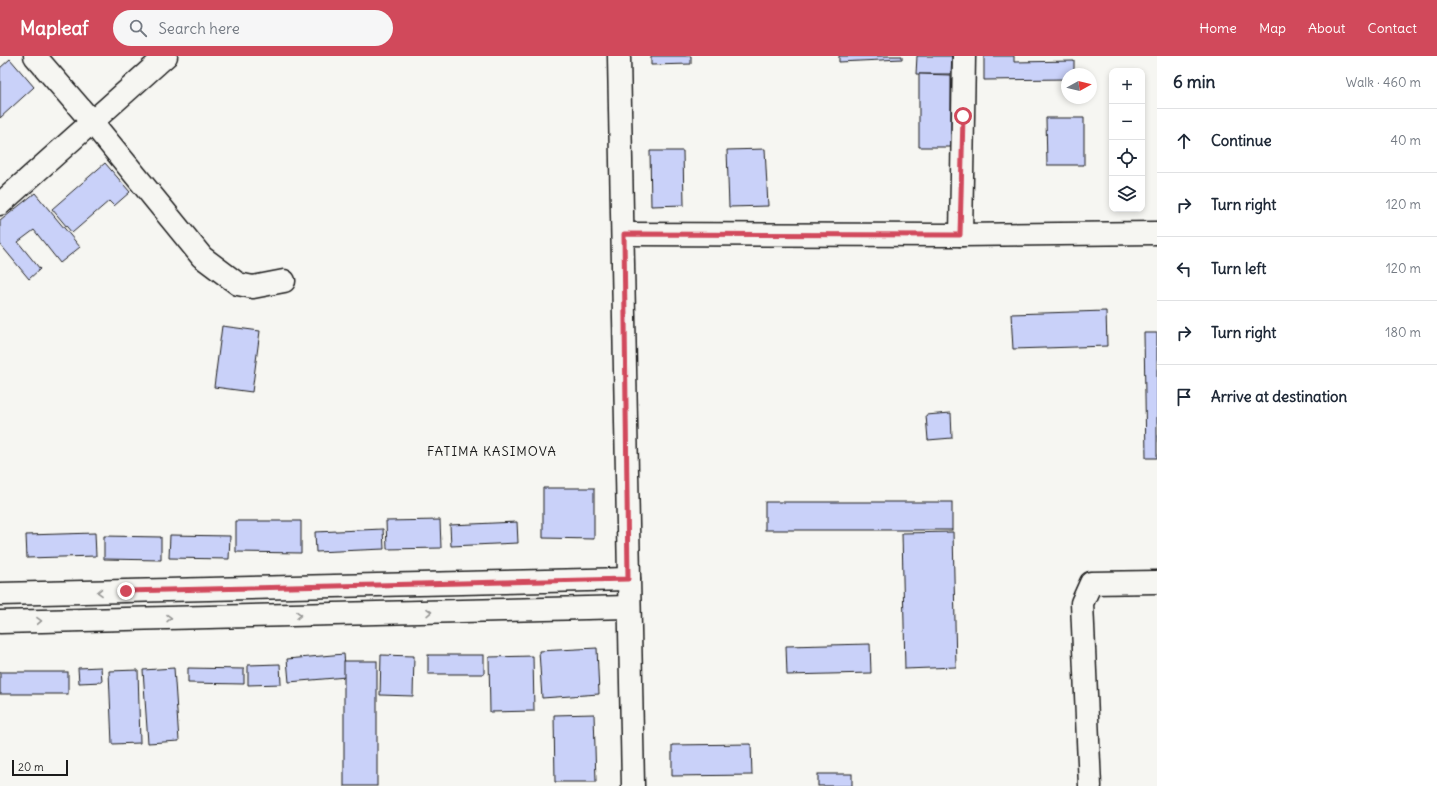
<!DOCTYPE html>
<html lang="en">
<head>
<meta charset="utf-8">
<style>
	body { margin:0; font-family:Delius,sans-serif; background:#f6f6f7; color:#1f2937 }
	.controls { position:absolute; right:12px; top:12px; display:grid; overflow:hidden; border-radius:8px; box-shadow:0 2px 6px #0003 }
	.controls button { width:36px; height:36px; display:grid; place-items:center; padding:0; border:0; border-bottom:1px solid #e0e1e3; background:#fff; color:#1f2937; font:20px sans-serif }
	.compass { position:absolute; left:1061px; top:12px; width:36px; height:36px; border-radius:50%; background:#fff; box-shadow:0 2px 6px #0003; rotate:82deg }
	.scale { position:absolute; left:12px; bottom:10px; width:56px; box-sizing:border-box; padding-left:4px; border:2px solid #1c1c1c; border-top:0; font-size:11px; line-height:14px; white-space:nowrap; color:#1c1c1c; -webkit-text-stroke:3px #f6f6f2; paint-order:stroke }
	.stop { position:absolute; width:12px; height:12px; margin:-9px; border:3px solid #d1495b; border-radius:50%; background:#fff }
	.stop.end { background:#d1495b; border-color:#fff; box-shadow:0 1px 4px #0008 }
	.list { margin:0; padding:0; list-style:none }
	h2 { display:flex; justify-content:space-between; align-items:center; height:52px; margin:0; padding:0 16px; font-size:17px }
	h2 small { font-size:13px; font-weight:400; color:#747a83 }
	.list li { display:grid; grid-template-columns:26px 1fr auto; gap:12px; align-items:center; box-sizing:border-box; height:64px; padding:0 16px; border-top:1px solid #e0e1e3 }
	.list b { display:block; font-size:15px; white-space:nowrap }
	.list em { font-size:13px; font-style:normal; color:#747a83 }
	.icon { flex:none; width:22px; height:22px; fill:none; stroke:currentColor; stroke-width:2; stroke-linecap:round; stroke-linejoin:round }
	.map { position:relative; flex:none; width:1157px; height:730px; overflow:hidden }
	header { display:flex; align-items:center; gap:24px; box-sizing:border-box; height:56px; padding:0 20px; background:#d1495b; color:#fff }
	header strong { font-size:19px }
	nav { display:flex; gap:22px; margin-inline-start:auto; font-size:14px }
	.search { width:280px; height:36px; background:#f6f6f7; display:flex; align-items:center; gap:10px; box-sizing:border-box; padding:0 14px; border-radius:22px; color:#747a83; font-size:15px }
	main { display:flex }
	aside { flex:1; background:#fff }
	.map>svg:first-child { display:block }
</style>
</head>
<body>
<header>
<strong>Mapleaf</strong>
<div class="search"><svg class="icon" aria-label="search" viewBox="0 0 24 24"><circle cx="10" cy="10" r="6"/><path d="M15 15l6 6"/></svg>Search here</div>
<nav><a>Home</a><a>Map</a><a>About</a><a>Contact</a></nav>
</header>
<main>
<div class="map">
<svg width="1157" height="730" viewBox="0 0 1157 730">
	<rect width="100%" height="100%" fill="#f6f6f2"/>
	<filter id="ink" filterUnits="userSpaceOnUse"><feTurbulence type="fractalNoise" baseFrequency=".025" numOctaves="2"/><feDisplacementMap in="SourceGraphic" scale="8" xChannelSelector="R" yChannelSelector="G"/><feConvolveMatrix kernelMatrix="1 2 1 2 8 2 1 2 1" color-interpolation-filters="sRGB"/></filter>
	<g filter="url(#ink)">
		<!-- building -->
		<g fill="#c9d1f9" stroke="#1c1c1c">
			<path d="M651,0h40v8l-40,1z"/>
			<path d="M839,0h63v3l-63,3z"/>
			<path d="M917,0h35l-1,18h-35z"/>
			<path d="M984,0h30v6l60,-1v13h-7v5l-83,1z"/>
			<path d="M10,3l24,28 -34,31v-50z"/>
			<path d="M919,18l32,1v72h-32z"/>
			<path d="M1046,62h38v47h-37z"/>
			<path d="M765,93l3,57 -39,1 -2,-57z"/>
			<path d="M650,95h33l1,54 -33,1z"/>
			<path d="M105,107l25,29 -16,14 -5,-5 -37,32 -20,-24z"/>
			<path d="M35,137l45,54 -20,16 -26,-33 -16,12 22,27 -11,10 -29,-35v-23z"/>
			<path d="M1106,255l1,35 -94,3 -2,-35z"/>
			<path d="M222,270l38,5 -8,61 -38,-5z"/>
			<path d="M1144,277h13v125h-11z"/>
			<path d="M951,357l1,25 -24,2 -2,-25z"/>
			<path d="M543,432h51v51l-51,-1z"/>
			<rect x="765" y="446" width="187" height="28"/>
			<path d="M440,464l1,28 -54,1 -1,-28z"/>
			<path d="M236,465h65v32l-65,-1z"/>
			<path d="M517,466l1,21 -67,3 -1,-21z"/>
			<path d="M383,473l1,20 -68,3 -1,-20z"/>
			<path d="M953,476l3,135 -51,2 -3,-136z"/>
			<path d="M95,477l1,23 -69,2 -1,-23z"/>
			<path d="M170,479l60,1 -1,23 -60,-1z"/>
			<path d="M104,480l57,1v23l-57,-1z"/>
			<path d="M870,588l1,29 -84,2 -1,-29z"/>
			<path d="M597,592l2,46 -57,4 -3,-47z"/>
			<path d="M344,598l2,23 -57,5 -2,-23z"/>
			<path d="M381,599l33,1 -1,40 -33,-1z"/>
			<rect x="428" y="599" width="56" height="19"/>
			<path d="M533,600l1,55 -44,1 -1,-55z"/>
			<rect x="344" y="605" width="33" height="125"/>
			<path d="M280,608l1,20 -33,1v-20z"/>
			<path d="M101,611l1,15 -23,1 -1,-15z"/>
			<path d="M174,612l5,73 -31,2 -5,-73z"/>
			<path d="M188,612l56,1v15l-56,-1z"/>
			<path d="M138,614l2,73 -28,1 -3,-73z"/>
			<rect x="0" y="616" width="68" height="22"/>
			<path d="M594,658l2,68h-41l-1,-67z"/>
			<path d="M751,688l1,31 -80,1v-31z"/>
			<rect x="818" y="718" width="34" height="12"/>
		</g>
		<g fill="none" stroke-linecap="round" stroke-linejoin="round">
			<defs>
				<g id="minor">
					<path d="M35,0l57,66 110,135 36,27 15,3 31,-6"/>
					<path d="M619,0l14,730"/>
					<path d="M0,148l166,-148"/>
					<path d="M624,178l337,1 196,-2"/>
					<path d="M961,179l3,-179"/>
					<path d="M0,538l629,-15"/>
					<path d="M0,566l629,-15"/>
					<path d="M1090,730l-8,-183 9,-20 66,-1"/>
				</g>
			</defs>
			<!-- minor casing -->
			<use href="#minor" stroke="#1c1c1c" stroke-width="25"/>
			<!-- minor -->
			<use href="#minor" stroke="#f6f6f2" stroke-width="22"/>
		</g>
		<!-- one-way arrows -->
		<defs><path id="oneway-chevron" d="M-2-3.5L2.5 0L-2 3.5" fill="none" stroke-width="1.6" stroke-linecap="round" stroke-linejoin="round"/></defs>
		<g stroke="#949492">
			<use href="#oneway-chevron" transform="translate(100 536) rotate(179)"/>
			<use href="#oneway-chevron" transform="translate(429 556) rotate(-1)"/>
			<use href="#oneway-chevron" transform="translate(299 559) rotate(-1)"/>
			<use href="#oneway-chevron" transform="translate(169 562) rotate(-1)"/>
			<use href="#oneway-chevron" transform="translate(39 565) rotate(-1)"/>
		</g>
	</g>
	<g fill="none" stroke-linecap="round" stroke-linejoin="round" filter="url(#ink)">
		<!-- route -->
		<path stroke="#d1495b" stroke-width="5" d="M126,535l502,-12 -4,-345 336,1 3,-119"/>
	</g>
	<g text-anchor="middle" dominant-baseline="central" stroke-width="3.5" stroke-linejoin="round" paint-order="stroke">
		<!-- quarter labels -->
		<g font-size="13" letter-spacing="1" fill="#1c1c1c" stroke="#f6f6f2">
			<text x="492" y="395">FATIMA KASIMOVA</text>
		</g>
	</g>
</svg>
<div class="controls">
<button>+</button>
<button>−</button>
<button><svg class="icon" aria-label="locate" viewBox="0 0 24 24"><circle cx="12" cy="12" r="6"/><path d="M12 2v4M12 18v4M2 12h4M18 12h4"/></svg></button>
<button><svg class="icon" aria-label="layers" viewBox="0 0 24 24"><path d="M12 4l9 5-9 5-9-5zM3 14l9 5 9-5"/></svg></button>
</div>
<svg class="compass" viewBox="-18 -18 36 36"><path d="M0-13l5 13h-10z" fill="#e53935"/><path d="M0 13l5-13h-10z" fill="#747a83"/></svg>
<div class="scale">20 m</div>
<div class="stop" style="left:963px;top:60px"></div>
<div class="stop end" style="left:126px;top:535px"></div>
</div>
<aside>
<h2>6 min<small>Walk · 460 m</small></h2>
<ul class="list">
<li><svg class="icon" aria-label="ahead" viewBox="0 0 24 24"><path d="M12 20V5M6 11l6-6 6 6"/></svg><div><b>Continue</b></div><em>40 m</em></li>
<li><svg class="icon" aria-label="right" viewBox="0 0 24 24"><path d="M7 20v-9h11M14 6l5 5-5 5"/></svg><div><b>Turn right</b></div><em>120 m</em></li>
<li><svg class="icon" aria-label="left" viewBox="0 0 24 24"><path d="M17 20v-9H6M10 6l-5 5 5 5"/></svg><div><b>Turn left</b></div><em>120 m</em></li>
<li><svg class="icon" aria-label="right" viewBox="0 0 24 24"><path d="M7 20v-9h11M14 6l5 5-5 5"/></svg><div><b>Turn right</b></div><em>180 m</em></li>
<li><svg class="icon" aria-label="arrive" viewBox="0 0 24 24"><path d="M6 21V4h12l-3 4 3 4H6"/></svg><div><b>Arrive at destination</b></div></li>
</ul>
</aside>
</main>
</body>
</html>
